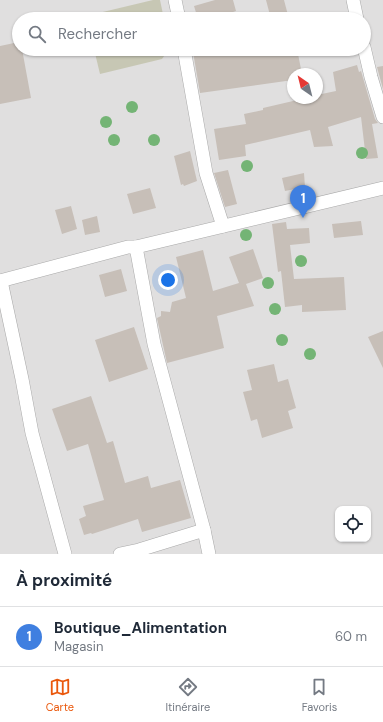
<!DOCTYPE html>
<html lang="fr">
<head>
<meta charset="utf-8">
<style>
	body { margin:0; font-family:"DM Sans",sans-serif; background:#f2f2f3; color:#1f2937 }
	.controls { position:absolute; right:12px; bottom:12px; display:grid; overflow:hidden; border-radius:8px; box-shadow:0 1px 3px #0004 }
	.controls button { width:36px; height:36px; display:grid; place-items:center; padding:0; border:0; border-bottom:1px solid #e0e1e3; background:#fff; color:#1f2937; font:20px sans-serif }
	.compass { position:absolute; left:287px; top:68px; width:36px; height:36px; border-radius:50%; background:#fff; box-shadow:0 1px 3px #0004; rotate:325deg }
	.you { position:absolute; left:168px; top:280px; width:14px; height:14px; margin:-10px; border:3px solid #fff; border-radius:50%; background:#1a73e8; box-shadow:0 0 0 6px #1a73e833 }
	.badge { display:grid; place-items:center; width:26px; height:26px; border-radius:50%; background:#ea580c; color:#fff; font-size:13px; font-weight:700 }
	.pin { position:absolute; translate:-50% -33px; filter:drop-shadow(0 1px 2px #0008) }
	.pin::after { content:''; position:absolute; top:21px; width:14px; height:12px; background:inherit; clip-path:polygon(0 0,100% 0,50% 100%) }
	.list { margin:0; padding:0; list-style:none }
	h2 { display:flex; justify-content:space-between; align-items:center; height:52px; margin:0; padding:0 16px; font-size:17px }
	h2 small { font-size:13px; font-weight:400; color:#747a83 }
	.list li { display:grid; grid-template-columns:26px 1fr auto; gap:12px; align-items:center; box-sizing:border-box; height:60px; padding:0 16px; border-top:1px solid #e0e1e3 }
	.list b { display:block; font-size:15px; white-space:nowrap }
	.list p { margin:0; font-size:13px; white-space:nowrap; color:#747a83 }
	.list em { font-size:13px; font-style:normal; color:#747a83 }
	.icon { flex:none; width:22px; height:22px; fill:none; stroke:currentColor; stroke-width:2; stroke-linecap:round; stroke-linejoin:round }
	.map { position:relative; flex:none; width:383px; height:554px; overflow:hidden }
	.search { position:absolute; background:#fff; box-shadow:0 1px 3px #0004; left:12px; right:12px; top:12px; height:44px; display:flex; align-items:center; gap:10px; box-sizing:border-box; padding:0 14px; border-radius:22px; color:#747a83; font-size:15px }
	.sheet { height:112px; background:#fff }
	nav { display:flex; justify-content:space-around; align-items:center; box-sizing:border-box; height:56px; border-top:1px solid #e0e1e3; background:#fff; font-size:11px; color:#747a83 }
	nav a { display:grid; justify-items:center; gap:2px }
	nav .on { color:#ea580c }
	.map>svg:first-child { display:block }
</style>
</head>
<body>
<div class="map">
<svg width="383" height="554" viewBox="0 0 383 554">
	<rect width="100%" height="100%" fill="#f2efe9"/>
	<!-- residential -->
	<path fill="#e0dfdf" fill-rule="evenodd" d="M0,0h383v554h-383zM19,19h345v30h-345zM293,74h24v24h-24zM338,509h30v30h-30z"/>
	<!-- construction -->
	<g fill="#c7c7b4">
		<path d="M153,0h7l4,19h-77l-1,-3z"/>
		<path d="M94,49h75l-7,10 -62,15z"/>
	</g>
	<!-- building -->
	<g fill="#c7bfb8">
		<path d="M215,0h18l3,11 -18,6v-2l-14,4h-6l-4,-13z"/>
		<path d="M266,0h18l5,19h-18z"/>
		<path d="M19,42v7h3l9,49 -31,6v-58z"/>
		<path d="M201,49h96l5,25h-9v6l-93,13 -7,-41z"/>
		<path d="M357,65l2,7 2,-1 14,48 3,4 -6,1 6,34 -12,1 -5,-42 -33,10 5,19 -19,1 -4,-17 -65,15 1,11 -27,4 -5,-31 32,-5 -2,-10 19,-4v-2l43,-10h11v-3l19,-4 -3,-19z"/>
		<path d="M383,66v23l-6,-22z"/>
		<path d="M190,151l7,30 -13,5 -1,-2 -2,1 -7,-29z"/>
		<path d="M228,170l9,34 -12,3 -11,-34z"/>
		<path d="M304,173l1,14 -20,4 -3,-13z"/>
		<path d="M150,188l6,20 -23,6 -6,-20z"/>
		<path d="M71,206l6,23 -15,5 -7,-24z"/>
		<path d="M97,216l3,16 -15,3 -3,-15z"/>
		<path d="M361,221l2,14 -29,3 -2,-14z"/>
		<path d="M286,222l1,7 22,-1 1,15 -20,2 4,34 50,-2 2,33 -44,2v-7l-17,2 -4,-36 -3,1 -6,-48z"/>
		<path d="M253,249l10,29 -17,6 8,22 -37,10 7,32 -57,15 -10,-45 4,-2v-5l9,1 2,-10 14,-4 -10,-41 27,-7 10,41 26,-8 -10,-26z"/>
		<path d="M121,269l6,22 -22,6 -6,-22z"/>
		<path d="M134,327l14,42 -39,13 -14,-42z"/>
		<path d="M383,331v37l-15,-31z"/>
		<path d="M274,364l4,18 10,-3 8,29 -8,3 5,17 -31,10 -5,-19 -6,2 -8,-29 9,-2 -5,-20z"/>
		<path d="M91,396l16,47 6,-2 12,42 23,-7 3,12 29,-8 11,38 -49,14 -4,-13 -46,15 -1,-1 -7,2 -5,-16 7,-3 -3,-10 21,-6 -16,-56 -21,7 -15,-42z"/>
	</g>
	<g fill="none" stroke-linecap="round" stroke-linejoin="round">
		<defs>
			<g id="minor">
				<path d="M175,0l4,19"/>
				<path d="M353,0l4,19"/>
				<path d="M364,47l7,30 12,40"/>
				<path d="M184,49l22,124 17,53"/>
				<path d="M136,247l18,97 50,186"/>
				<path d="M0,281l128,-34h8l247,-59"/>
				<path d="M1,281l21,98 10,54 33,121"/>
				<path d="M120,554l19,-4 65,-20 5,24"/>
			</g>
		</defs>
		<!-- minor casing -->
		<use href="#minor" stroke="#a9a9a9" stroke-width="14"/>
		<!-- minor -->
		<use href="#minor" stroke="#fff" stroke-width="13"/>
	</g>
	<!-- trees -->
	<g fill="#74b475">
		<circle cx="132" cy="107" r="6"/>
		<circle cx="106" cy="122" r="6"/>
		<circle cx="114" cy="140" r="6"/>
		<circle cx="154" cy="140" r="6"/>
		<circle cx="362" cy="153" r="6"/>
		<circle cx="247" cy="166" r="6"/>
		<circle cx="246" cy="235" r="6"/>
		<circle cx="301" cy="261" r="6"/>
		<circle cx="268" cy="283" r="6"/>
		<circle cx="275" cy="309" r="6"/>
		<circle cx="282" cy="340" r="6"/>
		<circle cx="310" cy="354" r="6"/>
	</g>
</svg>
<div class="controls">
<button><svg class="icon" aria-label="locate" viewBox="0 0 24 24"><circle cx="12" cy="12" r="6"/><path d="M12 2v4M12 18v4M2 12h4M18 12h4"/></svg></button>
</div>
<svg class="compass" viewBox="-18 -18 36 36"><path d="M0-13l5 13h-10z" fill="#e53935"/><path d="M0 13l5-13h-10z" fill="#747a83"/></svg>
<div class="you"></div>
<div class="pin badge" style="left:303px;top:218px;background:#3f7fe0">1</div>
<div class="search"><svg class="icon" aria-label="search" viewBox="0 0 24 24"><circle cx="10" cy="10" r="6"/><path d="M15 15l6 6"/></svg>Rechercher</div>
</div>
<section class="sheet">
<h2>À proximité<small></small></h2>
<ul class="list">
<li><span class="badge" style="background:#3f7fe0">1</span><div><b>Boutique_Alimentation</b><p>Magasin</p></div><em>60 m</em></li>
</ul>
</section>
<nav>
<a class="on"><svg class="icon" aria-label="map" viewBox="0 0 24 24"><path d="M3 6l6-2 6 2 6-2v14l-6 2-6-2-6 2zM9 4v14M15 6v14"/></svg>Carte</a>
<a><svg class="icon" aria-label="directions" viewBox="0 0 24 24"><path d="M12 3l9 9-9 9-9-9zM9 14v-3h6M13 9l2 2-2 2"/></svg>Itinéraire</a>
<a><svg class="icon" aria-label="saved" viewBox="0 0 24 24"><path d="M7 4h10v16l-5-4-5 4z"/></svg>Favoris</a>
</nav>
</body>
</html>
